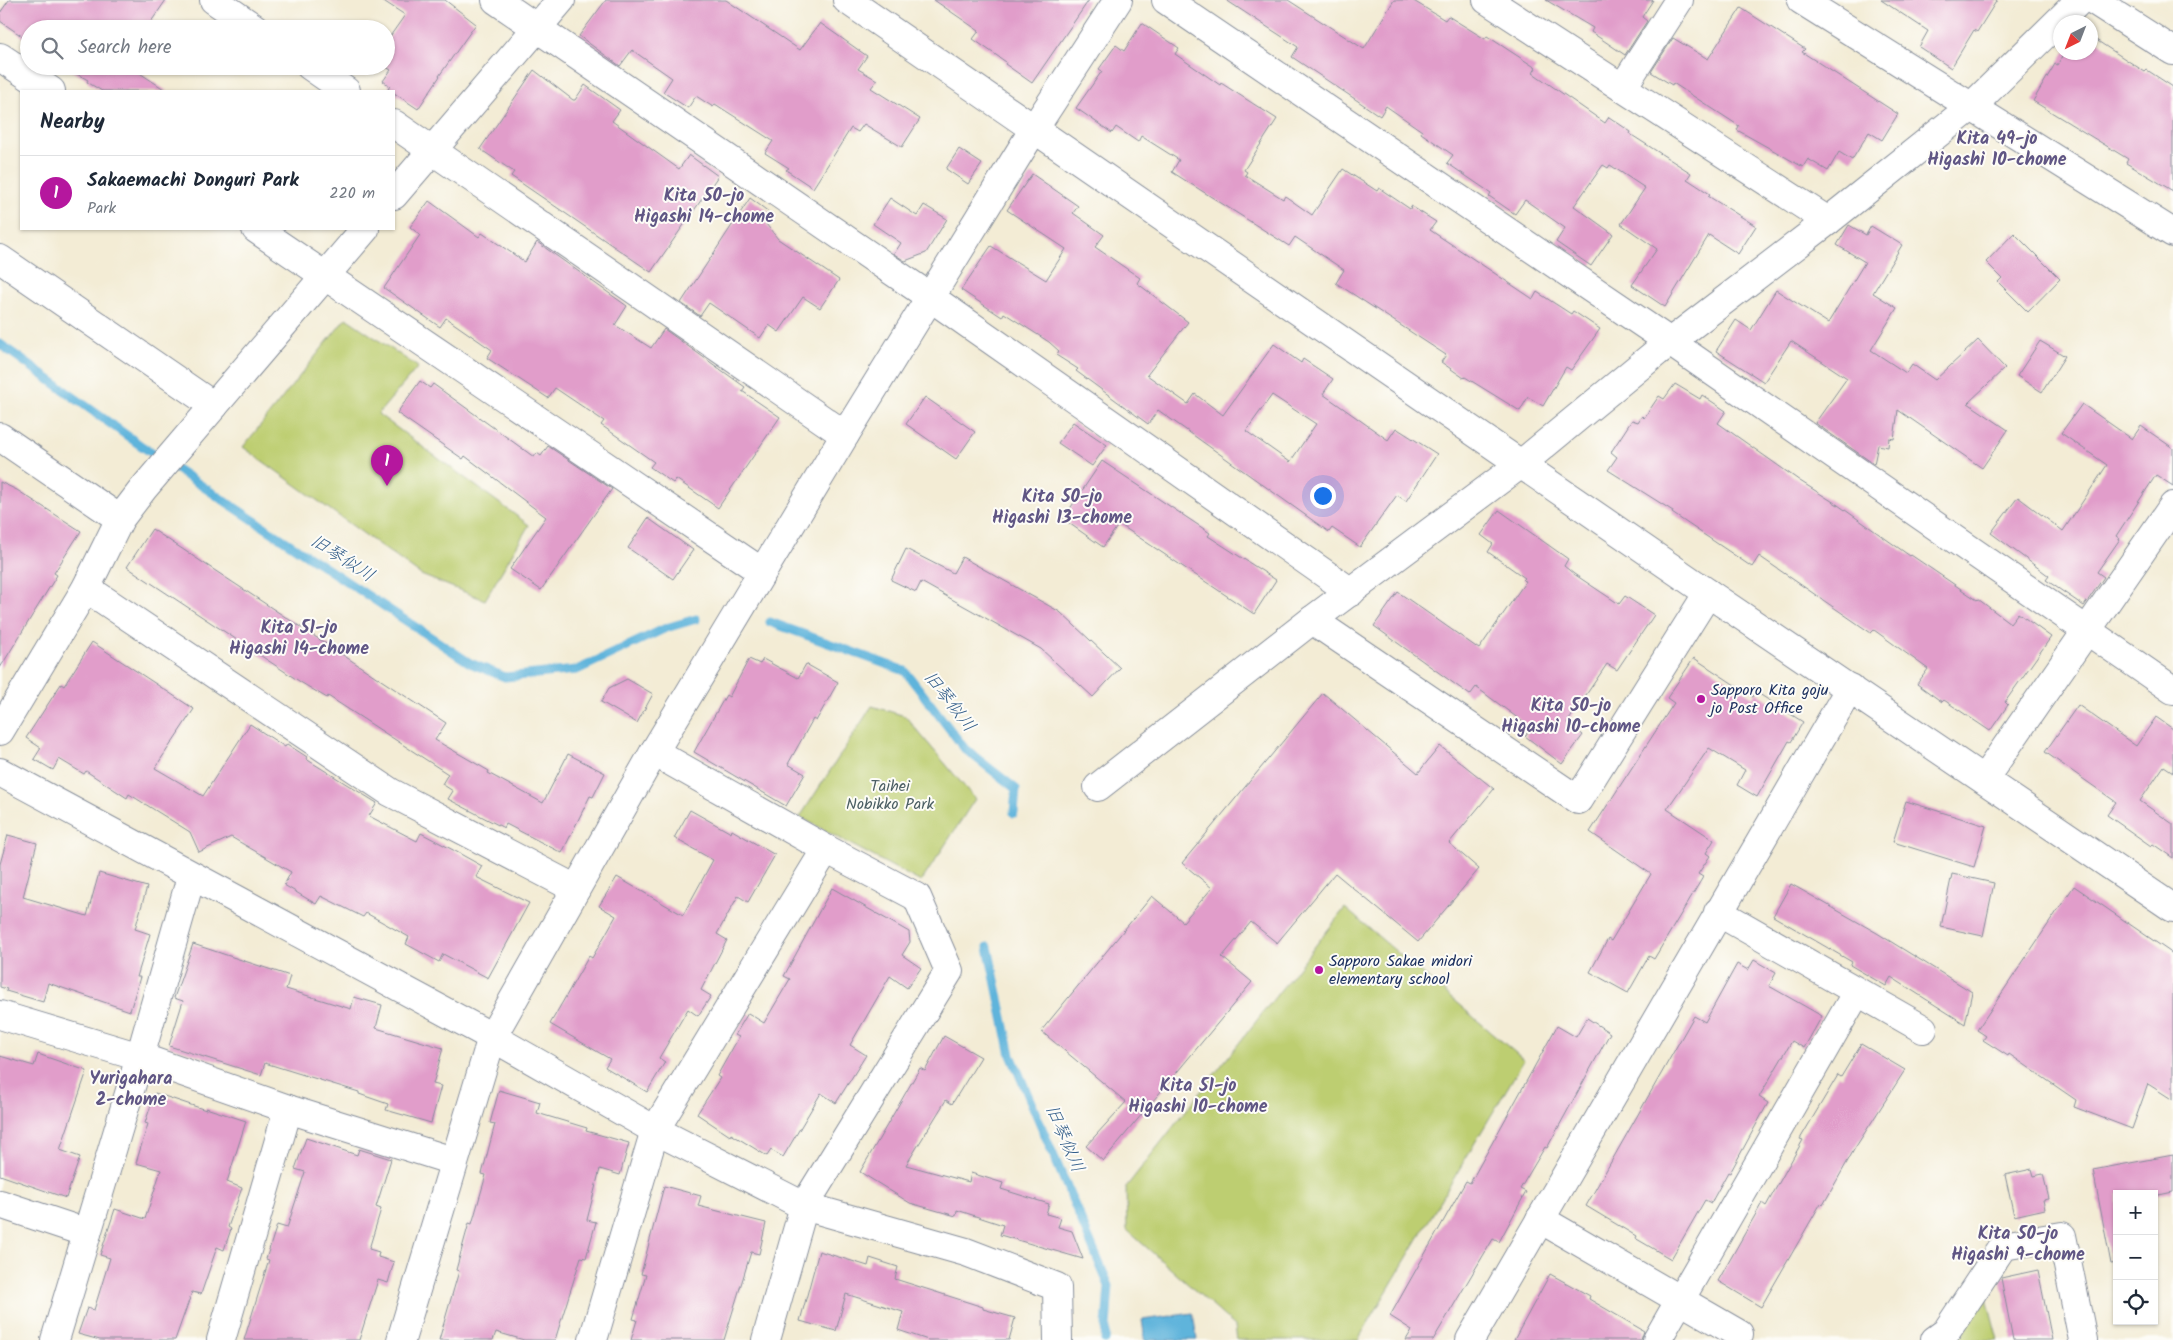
<!DOCTYPE html>
<html lang="en">
<head>
<meta charset="utf-8">
<style>
	body { margin:0; font-family:Kalam,"Klee One",sans-serif; background:#f2f2f3; color:#1f2937 }
	.controls { position:absolute; right:15px; bottom:15px; display:grid; overflow:hidden; border-radius:0px; box-shadow:0 1px 4px #0004 }
	.controls button { width:45px; height:45px; display:grid; place-items:center; padding:0; border:0; border-bottom:1px solid #e0e1e3; background:#fff; color:#1f2937; font:25px sans-serif }
	.compass { position:absolute; left:2053px; top:15px; width:45px; height:45px; border-radius:50%; background:#fff; box-shadow:0 1px 4px #0004; rotate:222deg }
	.you { position:absolute; left:1322px; top:495px; width:18px; height:18px; margin:-12px; border:4px solid #fff; border-radius:50%; background:#1a73e8; box-shadow:0 0 0 8px #1a73e833 }
	.badge { display:grid; place-items:center; width:32px; height:32px; border-radius:50%; background:#b5179e; color:#fff; font-size:16px; font-weight:700 }
	.pin { position:absolute; translate:-50% -41px; filter:drop-shadow(0 1px 2px #0008) }
	.pin::after { content:''; position:absolute; top:26px; width:18px; height:15px; background:inherit; clip-path:polygon(0 0,100% 0,50% 100%) }
	.list { margin:0; padding:0; list-style:none }
	h2 { display:flex; justify-content:space-between; align-items:center; height:65px; margin:0; padding:0 20px; font-size:21px }
	h2 small { font-size:16px; font-weight:400; color:#747a83 }
	.list li { display:grid; grid-template-columns:32px 1fr auto; gap:15px; align-items:center; box-sizing:border-box; height:75px; padding:0 20px; border-top:1px solid #e0e1e3 }
	.list b { display:block; font-size:19px; white-space:nowrap }
	.list p { margin:0; font-size:16px; white-space:nowrap; color:#747a83 }
	.list em { font-size:16px; font-style:normal; color:#747a83 }
	.icon { flex:none; width:28px; height:28px; fill:none; stroke:currentColor; stroke-width:2; stroke-linecap:round; stroke-linejoin:round }
	.map { position:relative; flex:none; width:2173px; height:1340px; overflow:hidden }
	.search { position:absolute; background:#fff; box-shadow:0 1px 4px #0004; left:20px; top:20px; width:375px; height:55px; display:flex; align-items:center; gap:12px; box-sizing:border-box; padding:0 18px; border-radius:28px; color:#747a83; font-size:19px }
	.panel { position:absolute; background:#fff; box-shadow:0 1px 4px #0004; left:20px; top:90px; width:375px; height:140px; border-radius:0px }
	.map>svg:first-child { display:block }
</style>
</head>
<body>
<div class="map">
<svg width="2173" height="1340" viewBox="0 0 2173 1340">
	<rect width="100%" height="100%" fill="#fdfcf7"/>
	<filter id="ink" filterUnits="userSpaceOnUse"><feTurbulence type="fractalNoise" baseFrequency=".02" numOctaves="2"/><feDisplacementMap in="SourceGraphic" scale="10" xChannelSelector="R" yChannelSelector="G"/><feConvolveMatrix kernelMatrix="1 2 1 2 8 2 1 2 1" color-interpolation-filters="sRGB"/></filter>
	<filter id="wash" filterUnits="userSpaceOnUse"><feTurbulence type="fractalNoise" baseFrequency=".0096" numOctaves="4" result="noise"/><feDisplacementMap in="SourceGraphic" scale="20" xChannelSelector="R" yChannelSelector="G"/><feGaussianBlur stdDeviation="1.12" result="paint"/><feColorMatrix in="noise" values="0 0 0 0 0 0 0 0 0 0 0 0 0 0 0 0 0 1.4 0 .05"/><feComposite in="paint" operator="in"/></filter>
	<g filter="url(#wash)">
		<rect width="100%" height="100%" fill="#f3ecd5"/>
		<!-- green -->
		<g fill="#bdce71" stroke="#6c7e68">
			<path d="M346,318l72,49 -40,47 151,111 -44,75 -64,-25 -178,-128z"/>
			<path d="M872,706l33,10 70,83 -54,83 -121,-65z"/>
			<path d="M1345,908l179,152 -166,280h-121l-2,-14 -108,-96 -1,-43z"/>
			<path d="M1987,1298l11,42h-47l7,-4z"/>
		</g>
		<!-- water -->
		<path fill="#5fb4db" stroke="#3d729c" d="M1193,1313l4,27h-52l-3,-20z"/>
		<g fill="none" stroke-linecap="round" stroke-linejoin="round">
			<!-- stream -->
			<g stroke="#5fb4db" stroke-width="9">
				<path d="M0,344l140,101 330,218 35,14 72,-7 89,-42 30,-9"/>
				<path d="M770,622l135,49 60,78 51,40 -2,24"/>
				<path d="M988,947l23,108 98,231 -4,54"/>
			</g>
		</g>
		<g id="blocks">
			<!-- building -->
			<g fill="#e19dca" fill-rule="evenodd">
				<path d="M9,0h157l-20,29h-117v12l-29,-20v-8z"/>
				<path d="M382,0h63l31,24 -37,52h1l-22,33 -30,-20 2,-3 -7,-5 8,-11 -5,-3v-25l19,-27z"/>
				<path d="M606,0h120l74,50 20,-27 47,33 -9,13 19,11 -6,8 49,31 -18,28 -38,-23 -6,8 -7,-4 -38,60 -27,-18 3,-2 -24,-15 8,-12 -58,-37 -2,3 -17,-11 -8,12 -25,-16 9,-14 -40,-28 -12,16 -41,-30z"/>
				<path d="M934,0h155l-57,83 -27,-19 1,-2 -33,-23 6,-8z"/>
				<path d="M1226,0h62l76,49 30,-49h18l33,20 3,-4 37,23 2,-3 49,32 -3,5 72,50 4,-6 22,15 -1,2 61,39 -4,6 23,15 -2,2 48,30 -18,28 -29,-19 -44,72 -33,-22 25,-36 -36,-25 24,-36 -35,-23 -2,3 -5,-3 -29,41 39,28 -22,32 -35,-24 9,-14 -40,-28 -10,14 -26,-18 2,-3 -44,-30 6,-8 -32,-22 1,-2 -36,-25 -6,10 -25,-17 -63,-42 6,-10z"/>
				<path d="M1546,0h107l-11,17 5,4 -22,34 -34,-23 2,-4z"/>
				<path d="M1881,0h116l-20,32 -3,-2 -23,38 -32,-21 9,-16z"/>
				<path d="M1741,8l64,41 -3,3 96,62 -16,26 -13,-8 -17,28 -13,-8 -11,19 -20,-12 -5,8 -66,-37 2,-4 -9,-6 -57,-37 -1,2 -21,-13 22,-34 35,21z"/>
				<path d="M1142,23l37,25 -4,6 45,31 1,-2 56,36 -33,51 3,2 -2,3 38,24 2,-3 27,19 31,-46 34,22 2,-3 31,21 1,-3 25,16 -6,8 103,69 4,-7 34,22 2,-3 27,18 -29,41 -5,-3 -23,39 -15,-9 -8,14 -55,-34 -1,1 -23,-16 5,-7 -110,-72 8,-13 -49,-33 -6,9 -117,-74 7,-12 -38,-24 -3,6 -22,-15 -4,6 -36,-25 26,-37 -3,-2 17,-24 8,6z"/>
				<path d="M2090,36l55,36 2,-2 26,17v104l-47,-28 2,-4 -95,-58 22,-37 2,1 8,-13h25z"/>
				<path d="M70,66h59l38,25h-65l-15,-9 1,-2 -20,-11z"/>
				<path d="M534,70l39,30h2l10,-15 35,25 -8,11 67,48 10,-14 29,21 -67,96 -140,-96 3,-4 -34,-23z"/>
				<path d="M959,149l23,15 -14,20 -22,-15z"/>
				<path d="M1032,174l46,32 -5,7 31,22 -9,12 45,31 -3,5 51,39 -41,53 41,29 7,-10 28,21 51,-71 27,19 2,-4 30,20 -10,15 65,46 8,-12 41,26 -31,47 -9,-6 -37,52 -28,-19 -3,4 -171,-122 -10,14 -72,-53 2,-2 -22,-14 3,-4 -10,-9 -45,-29 -2,4 -41,-27 30,-44 55,34 20,-31 -59,-39zM1272,395l44,29 -26,38 -44,-31z"/>
				<path d="M750,198l23,17 -7,9 12,15 61,41 -19,28 -17,-11 -24,35 -10,-7 -9,13 -51,-35 -9,13 -19,-13z"/>
				<path d="M890,198l27,18 7,-11 23,14 -21,34 -21,8 -11,-7 7,-11 -28,-19z"/>
				<path d="M429,201l50,36 3,-4 43,29 12,-20 90,64 -12,19 36,23 13,-19 81,58 -3,4 38,26 -62,91 -42,-29 -3,4 -23,-16 4,-5 -53,-37 3,-4 -49,-33 -7,10 -61,-40 5,-8 -46,-32 -6,9 -56,-39 36,-53 -10,-8z"/>
				<path d="M1849,225l17,10 5,-9 31,19 -29,48 24,15 -26,42 35,23 6,-9 23,16 43,-40 27,28 -37,35 40,27 -26,38 -84,-58 -4,29 -5,-1 -1,9 -10,-2 -4,19 -59,-41 32,-45 -56,-37 -27,41 -48,-31 20,-31 15,10 25,-40 52,33 37,-61 -28,-17z"/>
				<path d="M2014,233l46,46 -32,33 -30,-30 4,-4 -16,-16z"/>
				<path d="M2040,341l25,15 -23,36 -25,-16z"/>
				<path d="M420,381l10,7 3,-4 101,73 3,-4 4,3 7,-10 64,43 -71,101 -31,-21 36,-52 -81,-61 -2,3 -66,-46z"/>
				<path d="M1675,384l25,15 2,-4 24,16 -8,12 82,58 38,24 72,51 1,-1 66,45 1,-1 32,24 8,-10 33,24 -46,65 3,3 -18,26 -46,-31 -2,2 -25,-18 11,-15 -54,-39 -3,3 -112,-77 -7,11 -80,-54 1,-2 -65,-41 9,-13 -6,-5 21,-32 6,2 4,-6 2,2 15,-22 5,3z"/>
				<path d="M925,397l50,35 -19,27 -50,-35z"/>
				<path d="M2082,404l50,35 9,-13 32,22v38l-17,-11 -40,61 4,3 -23,33 7,5 -20,29 -38,-26 3,-4 -58,-43 27,-36 45,34 44,-66 -46,-32z"/>
				<path d="M1073,422l34,23 -15,21 -34,-23z"/>
				<path d="M1102,461l108,72 -2,3 68,44 -22,34 -135,-90 -16,23 -40,-28z"/>
				<path d="M0,482l17,8 64,41 -27,42 3,2 -57,93z"/>
				<path d="M1499,510l69,49 -4,7 10,8 45,30 6,-8 29,19 -37,55 -10,-6 -40,59 16,12 -21,29 -37,-28 6,-8 -55,-41 -6,8 -96,-69 24,-34 81,57 47,-68 -3,-1 2,-2 -37,-26 5,-8 -12,-9z"/>
				<path d="M648,518l45,32 -20,29 -45,-31z"/>
				<path d="M152,529l294,194 -11,17 54,31 -1,2 55,30 25,-49 37,19 -12,24 -3,-1 -28,57 -56,-29 -2,4 -56,-29 5,-8 -11,-7 6,-10 -120,-78 -1,2 -25,-15 -175,-116z"/>
				<path d="M906,549l47,24 9,-16 98,55 60,56 -27,29 -52,-48 -120,-67 -5,10 -25,-12z"/>
				<path d="M92,642l102,67 -39,59 48,28 47,-72 35,23 2,-3 20,13 -1,2 71,44 -8,13 48,25 4,-8 34,18 27,15 -6,11 53,26 -41,75 -45,-24 -4,8 -33,-18 3,-7 -43,-24 -3,4 -42,-21 -5,8 -32,-19 7,-13 -60,-35 -32,15 -9,-20 -61,-38 -2,4 -41,-27 -2,3 -25,-15 -6,11 -19,-11 7,-11 -15,-10 35,-54 3,2z"/>
				<path d="M1694,658l59,39 3,-5 47,30 -12,20 -2,-1 -32,56 -20,-12 8,-15 -36,-22 -42,61 47,31 -8,13 4,3 -12,18 5,3 -49,82 -5,-3 -21,37 -38,-21 18,-33 3,2 40,-67 -61,-42 84,-129 -7,-5z"/>
				<path d="M749,659l11,5 3,-5 35,19 8,-14 32,18 -22,39 -3,-2 -25,45 17,10 -19,32 -92,-54 32,-57 3,2z"/>
				<path d="M627,679l26,15 -16,29 -36,-21 8,-14z"/>
				<path d="M1323,693l95,80 22,-27 54,43 -45,54 30,26 -61,73 -83,-69 -58,70 -26,-21 -29,35 30,25 -149,179 -17,-15 40,-44 -85,-71 111,-135 31,26 29,-34 -30,-25z"/>
				<path d="M2078,705l58,41 20,-29 17,12v43l-9,-6 -24,35 33,23v34l-20,-14 -2,2 -44,-31 9,-13 -71,-50z"/>
				<path d="M1906,801l80,25 -12,41 -81,-25z"/>
				<path d="M690,810l41,23 1,-3 43,25 -27,47 -10,-6 -21,38 10,6 -26,50 10,6 -13,20 -10,-7 -29,49 6,4 -18,30 -42,-25 5,-8 -60,-35 39,-68 3,2 24,-42 -17,-10 18,-29 66,38 30,-55 -39,-22z"/>
				<path d="M8,835l29,8 -14,54 64,19 12,-43 48,14 -12,42 15,5 -13,43h3l-10,34 -82,-28 -5,19 -37,-11 1,-2 -7,-2v-123z"/>
				<path d="M1952,874l42,9 -11,53 -42,-9z"/>
				<path d="M1791,884l86,49 95,59 -7,32 -74,-47 -5,9 -36,-21 2,-3 -79,-46z"/>
				<path d="M2074,886l99,68v146l-25,-16 -16,45 -58,-22 2,-7 -67,-46 -1,2 -25,-16 3,-4 -9,-6z"/>
				<path d="M832,888l77,44 1,10 -8,13 19,13 -14,20 -17,-12 -40,69 16,10 -30,48 -15,-10 -38,64 -12,-7 -4,6 -36,-22 -1,2 -33,-22 23,-36 -3,-2 22,-39 -4,-2 13,-22 16,10 26,-44 -6,-3z"/>
				<path d="M193,944l97,32 -4,13 65,20 3,-12 28,8 -6,23 67,20 -10,36 8,2 -10,37 -45,-13 2,-6 -29,-10v-2l-94,-29 -4,12 -92,-29 14,-45 -9,-3z"/>
				<path d="M1754,960l22,13 -7,13 53,30 -18,32 -12,-7 -33,56 9,6 -38,70 -2,-1 -17,31 -6,-3 -34,59 -36,-21 1,-2 -50,-30 108,-190 11,6 32,-58 11,6z"/>
				<path d="M1587,1018l23,15 -63,115 -2,-1 -25,42 6,3 -27,50 -6,-3 -60,101h-27l6,-10 -22,-14 76,-135 4,2 87,-157 19,11z"/>
				<path d="M944,1036l37,21 -29,47 -6,-4 -40,65 63,17 2,-9 32,10 -2,6 48,15 -3,10 15,4 -3,9 14,4 11,28 -83,-24 3,-10 -46,-15 -1,6 -46,-13 -50,-31 60,-104 5,3z"/>
				<path d="M1861,1044l44,26 -50,78 -32,57 -2,-2 -60,104 -43,-26 44,-78 4,3 37,-66 -3,-1 38,-64 3,2z"/>
				<path d="M38,1054l49,17 -27,79 20,7 -14,41 -66,-23v-119l34,10z"/>
				<path d="M499,1090l41,12 -3,11 50,15 -1,3 43,12 -9,32 -20,-6 -13,51 9,2 -10,36 -5,-1 -26,83h-31l-28,-8 -3,8h-54l20,-69 -3,-1 13,-47 3,1 14,-49 -4,-1 13,-50 -5,-1z"/>
				<path d="M155,1093l51,17v-2l40,13 -19,61 15,6 -14,39 3,2 -7,21 -7,-3 -16,47 -9,-2 -17,48h-75l-22,-6 9,-26 7,2 16,-52 -10,-3 15,-46 30,10 16,-49 -25,-7 12,-39 -3,-1z"/>
				<path d="M306,1138l51,17 2,-6 32,10 -15,48 5,2 -12,40 10,3 -1,5 16,5 -6,21 -10,-3 -19,60h-115l25,-80 -3,-1 11,-34 10,3 18,-56 -10,-3z"/>
				<path d="M2173,1155v37l-19,4v-2h-37v69l-6,1 -18,-94z"/>
				<path d="M2032,1169l2,7 9,-2 6,25 -6,1 2,9 -31,7 -9,-41z"/>
				<path d="M664,1186l37,10 -3,10 68,17 -7,31 -8,-2 -27,88h-93l6,-20 -4,-1 13,-44 -5,-1z"/>
				<path d="M819,1251l49,15 2,-8 28,9 -3,12 88,28v2l32,9 -6,22h-81l-30,-10 5,-18 -57,-18 -10,37 -36,-10z"/>
				<path d="M2038,1270l14,70h-39l-12,-62z"/>
				<path d="M1550,1274l40,22 -1,3 55,32 -3,9h-127z"/>
			</g>
		</g>
	</g>
	<g filter="url(#ink)">
		<use href="#blocks" fill-opacity="0" stroke="#878e9a" stroke-width="1"/>
		<g fill="none" stroke-linecap="round" stroke-linejoin="round">
			<defs>
				<g id="minor">
					<path d="M214,0l42,29"/>
					<path d="M496,0l434,297 421,295"/>
					<path d="M847,0l861,593 465,315"/>
					<path d="M1166,0l504,342 503,348"/>
					<path d="M1487,0l341,221"/>
					<path d="M1801,0l372,233"/>
					<path d="M2093,0l80,51"/>
					<path d="M0,57l51,34"/>
					<path d="M310,66l36,25"/>
					<path d="M1623,87l56,-87"/>
					<path d="M394,124l451,311"/>
					<path d="M394,195l167,-195"/>
					<path d="M256,229l506,343"/>
					<path d="M0,259l214,147"/>
					<path d="M0,437l120,82"/>
					<path d="M86,588l304,204 186,97"/>
					<path d="M1312,620l266,180 130,-207"/>
					<path d="M0,731l86,-143 34,-69 23,-30 222,-260"/>
					<path d="M654,752l172,97 91,48 32,74 -145,235 -38,134"/>
					<path d="M0,772l492,265 163,93 149,76 162,46 91,35 1,53"/>
					<path d="M1984,779l189,-273"/>
					<path d="M1098,787l214,-167 209,-156 136,-112 171,-131 143,-114 109,-107"/>
					<path d="M1718,912l205,117"/>
					<path d="M0,1015l140,42 148,52 165,52"/>
					<path d="M0,1204l87,29"/>
					<path d="M1540,1219l199,115"/>
					<path d="M55,1340l85,-283 51,-180"/>
					<path d="M221,1340l67,-231"/>
					<path d="M401,1340l91,-303 162,-285 191,-317 189,-306 84,-129"/>
					<path d="M593,1340l62,-210 171,-281"/>
					<path d="M1470,1340l380,-652"/>
					<path d="M1657,1340l200,-348"/>
					<path d="M1935,1340l11,-8 57,-86 59,-10 21,104"/>
				</g>
			</defs>
			<!-- minor casing -->
			<use href="#minor" stroke="#878e9a" stroke-width="30"/>
			<!-- minor -->
			<use href="#minor" stroke="#fff" stroke-width="28"/>
		</g>
	</g>
	<!-- markers -->
	<g fill="#b5179e" stroke="#fdfcf7" stroke-width="2">
		<circle cx="1701" cy="699" r="5"/>
		<circle cx="1319" cy="970" r="5"/>
	</g>
	<g text-anchor="middle" dominant-baseline="central" stroke-width="4" stroke-linejoin="round" paint-order="stroke">
		<!-- poi labels -->
		<g font-size="16" fill="#1b2f5e" stroke="#fdfcf7" text-anchor="start">
			<text x="1711" y="690">Sapporo Kita goju<tspan x="1711" dy="18">jo Post Office</tspan></text>
			<text x="1329" y="961">Sapporo Sakae midori<tspan x="1329" dy="18">elementary school</tspan></text>
		</g>
		<!-- park labels -->
		<g font-size="16" fill="#4c5f64" stroke="#fdfcf7">
			<text x="890" y="786">Taihei<tspan x="890" dy="18">Nobikko Park</tspan></text>
		</g>
		<!-- neighbourhood labels -->
		<g font-size="18" font-weight="bold" fill="#605684" stroke="#fdfcf7">
			<text x="1997" y="139">Kita 49-jo<tspan x="1997" dy="21">Higashi 10-chome</tspan></text>
			<text x="704" y="196">Kita 50-jo<tspan x="704" dy="21">Higashi 14-chome</tspan></text>
			<text x="1062" y="497">Kita 50-jo<tspan x="1062" dy="21">Higashi 13-chome</tspan></text>
			<text x="299" y="628">Kita 51-jo<tspan x="299" dy="21">Higashi 14-chome</tspan></text>
			<text x="1571" y="706">Kita 50-jo<tspan x="1571" dy="21">Higashi 10-chome</tspan></text>
			<text x="131" y="1079">Yurigahara<tspan x="131" dy="21">2-chome</tspan></text>
			<text x="1198" y="1086">Kita 51-jo<tspan x="1198" dy="21">Higashi 10-chome</tspan></text>
			<text x="2018" y="1234">Kita 50-jo<tspan x="2018" dy="21">Higashi 9-chome</tspan></text>
		</g>
		<!-- water labels -->
		<g font-size="18" font-style="italic" fill="#335e8a" stroke="#fdfcf7">
			<text transform="translate(342 559) rotate(33)">旧琴似川</text>
			<text transform="translate(949 702) rotate(52)">旧琴似川</text>
			<text transform="translate(1064 1139) rotate(67)">旧琴似川</text>
		</g>
	</g>
</svg>
<div class="controls">
<button>+</button>
<button>−</button>
<button><svg class="icon" aria-label="locate" viewBox="0 0 24 24"><circle cx="12" cy="12" r="6"/><path d="M12 2v4M12 18v4M2 12h4M18 12h4"/></svg></button>
</div>
<svg class="compass" viewBox="-18 -18 36 36"><path d="M0-13l5 13h-10z" fill="#e53935"/><path d="M0 13l5-13h-10z" fill="#747a83"/></svg>
<div class="you"></div>
<div class="pin badge" style="left:387px;top:486px">1</div>
<div class="search"><svg class="icon" aria-label="search" viewBox="0 0 24 24"><circle cx="10" cy="10" r="6"/><path d="M15 15l6 6"/></svg>Search here</div>
<section class="panel">
<h2>Nearby<small></small></h2>
<ul class="list">
<li><span class="badge">1</span><div><b>Sakaemachi Donguri Park</b><p>Park</p></div><em>220 m</em></li>
</ul>
</section>
</div>
</body>
</html>
